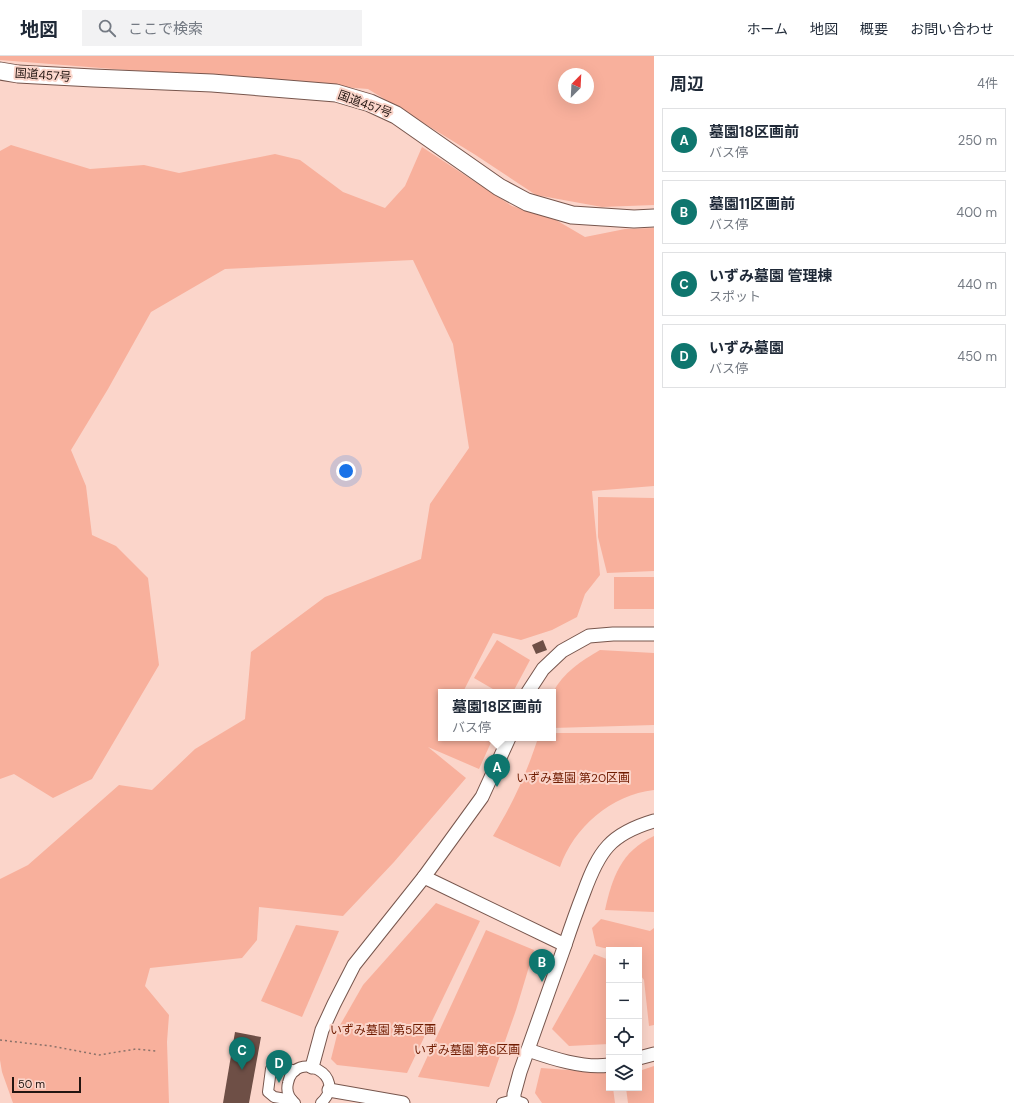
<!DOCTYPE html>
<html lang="ja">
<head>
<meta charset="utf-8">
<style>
	body { margin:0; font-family:"DM Sans","Noto Sans JP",sans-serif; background:#f2f2f3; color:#1f2937 }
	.controls { position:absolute; right:12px; bottom:12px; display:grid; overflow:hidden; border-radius:0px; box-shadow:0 4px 16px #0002 }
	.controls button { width:36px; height:36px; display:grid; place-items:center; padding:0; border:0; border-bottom:1px solid #e0e1e3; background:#fff; color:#1f2937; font:20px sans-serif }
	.compass { position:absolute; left:558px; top:12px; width:36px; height:36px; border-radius:50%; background:#fff; box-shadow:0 4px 16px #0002; rotate:24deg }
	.scale { position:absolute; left:12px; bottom:10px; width:69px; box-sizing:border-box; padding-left:4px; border:2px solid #221511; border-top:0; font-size:11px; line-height:14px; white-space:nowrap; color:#221511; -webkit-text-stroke:3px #fbd5ca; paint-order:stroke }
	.you { position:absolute; left:346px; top:415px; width:14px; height:14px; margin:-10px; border:3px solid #fff; border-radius:50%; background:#1a73e8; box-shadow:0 0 0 6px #1a73e833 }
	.badge { display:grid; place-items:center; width:26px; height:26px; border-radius:50%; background:#0f766e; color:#fff; font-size:13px; font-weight:700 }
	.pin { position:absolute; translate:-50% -33px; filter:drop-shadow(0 1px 2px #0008) }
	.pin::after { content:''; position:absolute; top:21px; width:14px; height:12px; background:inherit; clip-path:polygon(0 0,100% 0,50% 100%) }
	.popup { position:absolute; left:438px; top:633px; width:118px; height:52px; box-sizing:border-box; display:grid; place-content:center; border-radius:0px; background:#fff; filter:drop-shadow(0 1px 3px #0005); font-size:13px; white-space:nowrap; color:#747a83 }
	.popup b { font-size:15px; color:#1f2937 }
	.popup::after { content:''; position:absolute; left:50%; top:100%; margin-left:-8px; border:8px solid transparent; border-top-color:#fff }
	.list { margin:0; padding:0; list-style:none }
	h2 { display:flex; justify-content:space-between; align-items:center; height:52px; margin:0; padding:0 16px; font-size:17px }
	h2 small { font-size:13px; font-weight:400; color:#747a83 }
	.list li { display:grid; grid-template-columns:26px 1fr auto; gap:12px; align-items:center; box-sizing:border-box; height:64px; margin:0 8px 8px; padding:0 8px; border:1px solid #e0e1e3; border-radius:0px }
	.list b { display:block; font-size:15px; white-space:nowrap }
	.list p { margin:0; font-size:13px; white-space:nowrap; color:#747a83 }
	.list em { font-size:13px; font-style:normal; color:#747a83 }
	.icon { flex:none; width:22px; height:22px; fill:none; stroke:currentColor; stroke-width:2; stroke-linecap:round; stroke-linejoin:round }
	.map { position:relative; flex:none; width:654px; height:1047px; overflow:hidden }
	header { display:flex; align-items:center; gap:24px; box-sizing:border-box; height:56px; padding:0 20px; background:#fff; border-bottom:1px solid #e0e1e3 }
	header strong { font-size:19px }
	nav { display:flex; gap:22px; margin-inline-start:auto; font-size:14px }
	.search { width:280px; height:36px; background:#f2f2f3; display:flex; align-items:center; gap:10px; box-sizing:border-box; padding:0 14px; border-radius:0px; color:#747a83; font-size:15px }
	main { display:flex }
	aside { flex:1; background:#fff }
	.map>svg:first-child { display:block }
</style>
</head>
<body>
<header>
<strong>地図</strong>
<div class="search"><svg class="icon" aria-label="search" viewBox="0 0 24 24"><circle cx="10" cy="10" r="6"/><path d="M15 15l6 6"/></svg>ここで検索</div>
<nav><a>ホーム</a><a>地図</a><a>概要</a><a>お問い合わせ</a></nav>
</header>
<main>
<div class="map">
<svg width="654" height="1047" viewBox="0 0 654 1047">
	<rect width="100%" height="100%" fill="#fbd5ca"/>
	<!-- green -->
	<g fill="#f8b09c" fill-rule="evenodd">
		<path d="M0,0h654v149l-52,2 -66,-12 -62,-41 -106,-65 -368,-29zM564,18h24v24h-24z"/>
		<path d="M11,89l79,24 54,-4 35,8 96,-19 25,6 43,32 42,16 20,-22 17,-39 90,59 44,14 29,17 40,-8 29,-1v258l-62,5 8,84 -15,19 -8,23 -25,13 -31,10 -28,-7 -30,59h-22v46h52l-14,31 -51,-22 38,31 -72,84 -51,54 -84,-9 -2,33 -15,18 -92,10 -5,18 24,29 -2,27 2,61h-156l-11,-31 -2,-12v-181l28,-14 91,-80 33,5 43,-41 50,-30 6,-67 74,-55 96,-38 9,-55 39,-56 -16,-104 -40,-84 -188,9 -74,43 -43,77 -37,61 15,36 6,49 24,11 32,32 11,87 -67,114 -39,19 -39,-24 -14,5v-628z"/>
		<path d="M598,441l56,1v73l-47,2 -9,-36z"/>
		<rect x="614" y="521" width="40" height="32"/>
		<path d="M497,584l33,20 -17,32h-15l-24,-14z"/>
		<path d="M600,594l54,3v72l-101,3v-36c10,-19 28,-31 47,-42z"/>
		<path d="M553,677h101v57c-43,5 -80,37 -94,77l-67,-31c20,-33 33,-61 45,-98h15z"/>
		<path d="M654,780v76l-49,-2c7,-32 16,-59 49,-74z"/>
		<path d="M436,847l44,18 -73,152 -70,-8 -6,-6 8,-32 24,-42z"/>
		<path d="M601,863l49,12 4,-3v97l-5,1 -5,-46 -5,-7v-23l-35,-2 -8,-2 -4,-18z"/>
		<path d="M296,869l43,6 -37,86 -41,-16z"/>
		<path d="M486,874l48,20 -18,60 -27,77 -71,-10z"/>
		<path d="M594,898l15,6v84l-40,2 -17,-17z"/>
		<path d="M654,1010v37h-26l-2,-15h13v-17z"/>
		<path d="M541,1012l68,5v15h4l2,15h-73l-7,-10z"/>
	</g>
	<!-- building -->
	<g fill="#6e4f46">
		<path d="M543,584l4,10 -11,4 -4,-9z"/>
		<path d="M235,976l26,5 -12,66h-26z"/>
	</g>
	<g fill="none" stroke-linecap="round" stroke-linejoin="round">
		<defs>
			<g id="minor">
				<path d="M292,1044l-18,-3 -6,-5 3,-23c6,-5 17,0 24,2"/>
				<path d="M295,1047c-6,-5 -9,-12 -7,-20 7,-35 62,-7 33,20"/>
				<path d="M502,1047l12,-3 9,3"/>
			</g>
			<g id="tertiary">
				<path d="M528,636l15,-23 19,-18 27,-15 24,-2h41"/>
				<path d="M424,821l58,-80 27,-59"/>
				<path d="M565,889c6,-18 12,-35 19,-53 15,-41 26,-58 70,-71"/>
				<path d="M528,994c23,8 56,19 81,15"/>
				<path d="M639,1002l15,-4"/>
				<path d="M312,1011l10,-37 12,-26 20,-39 70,-88 141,68 -45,127 -6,22v6"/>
				<path d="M329,1034l74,13"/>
			</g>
			<path id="trunk" d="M0,15l18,3 75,4 119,5 124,10 34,10 26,12 103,72 28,15 45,13 62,4 20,-1"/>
		</defs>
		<!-- minor casing -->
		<use href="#minor" stroke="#77564d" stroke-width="12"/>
		<!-- tertiary casing -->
		<use href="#tertiary" stroke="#77564d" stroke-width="15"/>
		<!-- trunk casing -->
		<use href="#trunk" stroke="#77564d" stroke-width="19"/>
		<!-- path -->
		<path stroke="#8a7169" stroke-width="1.5" stroke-dasharray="2 3" stroke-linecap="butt" d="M0,984l51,6 48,9 37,-6 20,2"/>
		<!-- minor -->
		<use href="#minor" stroke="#fff" stroke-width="10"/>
		<!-- tertiary -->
		<use href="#tertiary" stroke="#fff" stroke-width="13"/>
		<!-- trunk -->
		<use href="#trunk" stroke="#fff" stroke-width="17"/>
	</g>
	<g text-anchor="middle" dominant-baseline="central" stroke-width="4" stroke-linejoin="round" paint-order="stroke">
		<!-- street labels -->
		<g font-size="12" fill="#221511" stroke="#fbd5ca">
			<text transform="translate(43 19) rotate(4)">国道457号</text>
			<text transform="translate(365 48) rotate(20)">国道457号</text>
		</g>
		<!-- park labels -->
		<g font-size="12" fill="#6f1b00" stroke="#fbd5ca">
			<text x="573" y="722">いずみ墓園 第20区画</text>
			<text x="383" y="974">いずみ墓園 第5区画</text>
			<text x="467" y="994">いずみ墓園 第6区画</text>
		</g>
	</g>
</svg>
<div class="controls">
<button>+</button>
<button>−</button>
<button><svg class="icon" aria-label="locate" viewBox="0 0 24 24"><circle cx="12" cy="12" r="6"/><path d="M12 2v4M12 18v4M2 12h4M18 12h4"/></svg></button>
<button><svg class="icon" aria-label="layers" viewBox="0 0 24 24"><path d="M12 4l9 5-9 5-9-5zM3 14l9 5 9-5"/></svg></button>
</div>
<svg class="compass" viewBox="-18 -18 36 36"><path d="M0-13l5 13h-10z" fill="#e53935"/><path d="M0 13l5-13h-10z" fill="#747a83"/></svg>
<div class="scale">50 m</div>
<div class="you"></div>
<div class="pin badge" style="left:497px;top:731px">A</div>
<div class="popup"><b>墓園18区画前</b>バス停</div>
<div class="pin badge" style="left:542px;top:926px">B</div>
<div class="pin badge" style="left:242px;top:1014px">C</div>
<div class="pin badge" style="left:279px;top:1027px">D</div>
</div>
<aside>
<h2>周辺<small>4件</small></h2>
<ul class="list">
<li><span class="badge">A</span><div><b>墓園18区画前</b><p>バス停</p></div><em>250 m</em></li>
<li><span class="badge">B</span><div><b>墓園11区画前</b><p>バス停</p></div><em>400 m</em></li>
<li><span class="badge">C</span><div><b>いずみ墓園 管理棟</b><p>スポット</p></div><em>440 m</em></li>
<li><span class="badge">D</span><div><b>いずみ墓園</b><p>バス停</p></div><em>450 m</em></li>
</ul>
</aside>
</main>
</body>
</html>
